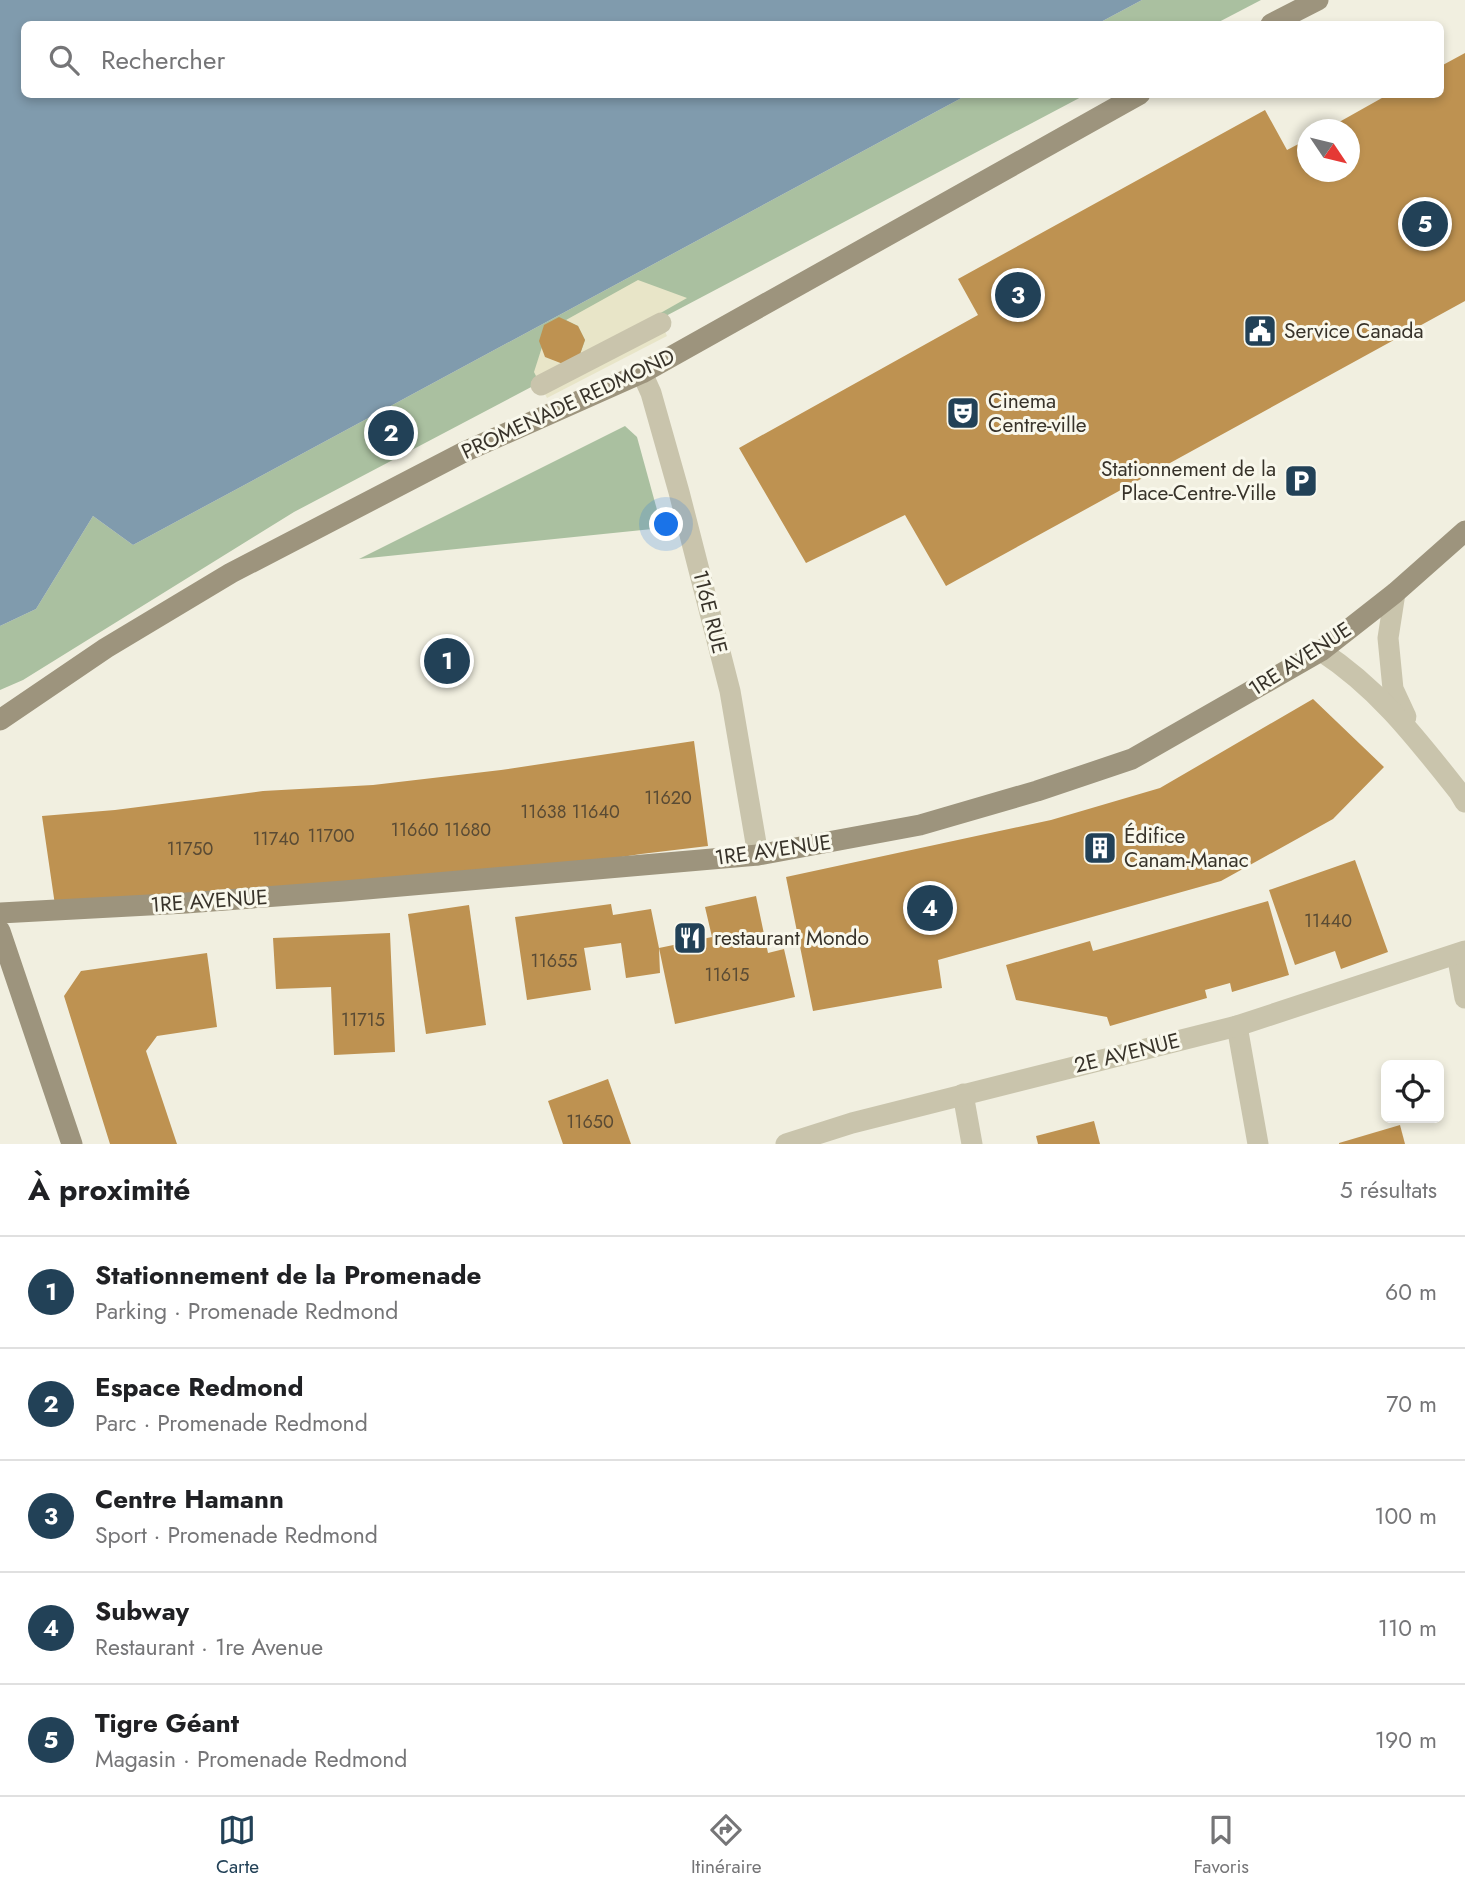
<!DOCTYPE html>
<html lang="fr">
<head>
<meta charset="utf-8">
<style>
	body { margin:0; font-family:Jost,sans-serif; background:#f2f2f2; color:#202124 }
	.controls { position:absolute; right:21px; bottom:21px; display:grid; overflow:hidden; border-radius:10px; box-shadow:0 4px 10px #0003 }
	.controls button { width:63px; height:63px; display:grid; place-items:center; padding:0; border:0; border-bottom:2px solid #e0e0e0; background:#fff; color:#202124; font:35px sans-serif }
	.compass { position:absolute; left:1297px; top:119px; width:63px; height:63px; border-radius:50%; background:#fff; box-shadow:0 4px 10px #0003; rotate:125deg }
	.you { position:absolute; left:667px; top:525px; width:24px; height:24px; margin:-18px; border:5px solid #fff; border-radius:50%; background:#1a73e8; box-shadow:0 0 0 10px #1a73e833 }
	.badge { display:grid; place-items:center; width:46px; height:46px; border-radius:50%; background:#224157; color:#fff; font-size:23px; font-weight:700 }
	.pin { position:absolute; translate:-50% -50%; border:4px solid #fff; box-shadow:0 2px 7px #0006 }
	.list { margin:0; padding:0; list-style:none }
	h2 { display:flex; justify-content:space-between; align-items:center; height:91px; margin:0; padding:0 28px; font-size:30px }
	h2 small { font-size:23px; font-weight:400; color:#757577 }
	.list li { display:grid; grid-template-columns:46px 1fr auto; gap:21px; align-items:center; box-sizing:border-box; height:112px; padding:0 28px; border-top:2px solid #e0e0e0 }
	.list b { display:block; font-size:26px; white-space:nowrap }
	.list p { margin:0; font-size:23px; white-space:nowrap; color:#757577 }
	.list em { font-size:23px; font-style:normal; color:#757577 }
	.icon { flex:none; width:38px; height:38px; fill:none; stroke:currentColor; stroke-width:2; stroke-linecap:round; stroke-linejoin:round }
	.map { position:relative; flex:none; width:1465px; height:1144px; overflow:hidden }
	.search { position:absolute; background:#fff; box-shadow:0 4px 10px #0003; left:21px; right:21px; top:21px; height:77px; display:flex; align-items:center; gap:18px; box-sizing:border-box; padding:0 24px; border-radius:10px; color:#757577; font-size:26px }
	.sheet { height:651px; background:#fff }
	nav { display:flex; justify-content:space-around; align-items:center; box-sizing:border-box; height:98px; border-top:2px solid #e0e0e0; background:#fff; font-size:19px; color:#757577 }
	nav a { display:grid; justify-items:center; gap:4px }
	nav .on { color:#224157 }
	.map>svg:first-child { display:block }
</style>
</head>
<body>
<div class="map">
<svg width="1465" height="1144" viewBox="0 0 1465 1144">
	<rect width="100%" height="100%" fill="#f1efe0"/>
	<!-- green -->
	<g fill="#aac0a0">
		<path d="M1142,0h119l-46,24h-118z"/>
		<path d="M967,95h118l-791,417 -271,168 -23,10v-64l36,-17 57,-93 40,29z"/>
		<path d="M625,426l12,11 25,91 -303,31z"/>
	</g>
	<!-- plaza -->
	<path fill="#e8e5c8" d="M638,280l49,18 -30,17 10,21 -120,62 -13,-26 8,-25 37,10 6,-17 -7,-14 -12,-6z"/>
	<!-- water -->
	<path fill="#809bad" d="M0,0h1142l-45,24h-1073v70l943,1 -834,450 -40,-29 -57,93 -36,17z"/>
	<!-- building -->
	<g fill="#be9251">
		<path d="M1465,53v248l-519,285 -41,-71 -99,48 -67,-115 239,-133 -20,-36 307,-169 22,40 21,-11v33h42v-42h-25l64,-36h52v-28z"/>
		<path d="M559,317l19,9 7,14 -6,17 -16,7 -18,-7 -6,-16 5,-16z"/>
		<path d="M1313,699l71,68 -51,52 -112,62 -283,79 4,28 -129,23 -27,-134 265,-57 109,-32z"/>
		<path d="M694,741l14,105 -67,8 -130,20 -456,31 -13,-89 73,-6 148,-19 110,-6 128,-15z"/>
		<path d="M1355,860l33,92 -47,17 -6,-18 -40,14 -26,-75z"/>
		<path d="M756,896l12,57 16,-4 11,48 -120,27 -16,-76 1,25 -34,5 -5,-35 -37,5 7,42 -64,10 -12,-83 96,-13 2,11 38,-6 8,39 53,-11 -7,-30z"/>
		<path d="M1268,901l21,74 -57,17 -2,-9 -25,7 2,8 -97,28 -3,-9 -91,-17 -10,-35 84,-24 3,10z"/>
		<path d="M469,905l17,120 -60,9 -18,-120z"/>
		<path d="M390,933l5,119 -61,3 -3,-68 -55,2 -3,-51z"/>
		<path d="M207,953l10,74 -60,9 -11,15 31,93h-67l-46,-148 17,-25z"/>
		<path d="M608,1079l23,65h-68l-15,-43z"/>
		<path d="M1094,1121l6,23h-62l-2,-8z"/>
		<path d="M1400,1125l5,19h-66v-1z"/>
	</g>
	<g fill="none" stroke-linecap="round" stroke-linejoin="round">
		<!-- street -->
		<g stroke="#c9c4ac" stroke-width="21">
			<path d="M642,373l9,20 28,99 51,199 28,164"/>
			<path d="M541,385l120,-62"/>
			<path d="M1395,593l-7,45 5,51 13,28"/>
			<path d="M1321,651c58,38 95,87 138,141l6,10"/>
			<path d="M1457,954l8,44"/>
			<path d="M1237,1026l21,118"/>
			<path d="M963,1094l9,50"/>
			<path d="M786,1144l66,-21 385,-97 228,-75"/>
		</g>
		<!-- secondary -->
		<g stroke="#9d947d" stroke-width="21">
			<path d="M1271,24l47,-24"/>
			<path d="M0,720l106,-72 125,-75 233,-121 178,-79 498,-279"/>
			<path d="M0,913l186,-10 158,-12 414,-36 162,-30 117,-34 95,-32 189,-108 74,-58 70,-62"/>
			<path d="M0,931l72,213"/>
		</g>
	</g>
	<!-- icons -->
	<defs>
		<symbol id="civic-square" viewBox="-11 -11 22 22"><rect x="-9" y="-9" width="18" height="18" rx="4" fill="#224157" stroke="#f9f8ec"/><path d="M-.6-6.5H3V-4.5H.6V-3L4-1V1h2V6H-6V1h2V-1L-.6-3ZM-1.2 2.5V6h2.4V2.5Z" fill="#fff"/></symbol>
		<symbol id="theatre-square" viewBox="-11 -11 22 22"><rect x="-9" y="-9" width="18" height="18" rx="4" fill="#224157" stroke="#f9f8ec"/><path d="M-5-5.5Q0-4 5-5.5V0Q5 5 0 6Q-5 5-5 0ZM-3.3-2.5H-1v1.5H-3.3ZM1-2.5H3.3v1.5H1ZM-2.8 1Q0 5.5 2.8 1Z" fill="#fff"/></symbol>
		<symbol id="parking-square" viewBox="-11 -11 22 22"><rect x="-9" y="-9" width="18" height="18" rx="4" fill="#224157" stroke="#f9f8ec"/><path d="M-3.5-5.5H1a3.5 3.5 0 0 1 0 7H-1V5.5H-3.5ZM-1-3.4V-.6H.8a1.4 1.4 0 0 0 0-2.8Z" fill="#fff"/></symbol>
		<symbol id="building-square" viewBox="-11 -11 22 22"><rect x="-9" y="-9" width="18" height="18" rx="4" fill="#224157" stroke="#f9f8ec"/><path d="M-4-6H4V6H1V3H-1V6H-4ZM-2.5-4.3h1.7v1.8h-1.7ZM.8-4.3h1.7v1.8H.8ZM-2.5-1h1.7V.8h-1.7ZM.8-1h1.7V.8H.8Z" fill="#fff"/></symbol>
		<symbol id="restaurant-square" viewBox="-11 -11 22 22"><rect x="-9" y="-9" width="18" height="18" rx="4" fill="#224157" stroke="#f9f8ec"/><path d="M-5-6h1v4h1v-4h1v4h1v-4h1v5L-1.5 .5V6h-2V.5L-5-1ZM5-6V6H3V1.5H1.5Q1.5-4 5-6Z" fill="#fff"/></symbol>
	</defs>
	<g fill-rule="evenodd">
		<use href="#civic-square" x="1241" y="312" width="38" height="38"/>
		<use href="#theatre-square" x="944" y="394" width="38" height="38"/>
		<use href="#parking-square" x="1282" y="462" width="38" height="38"/>
		<use href="#building-square" x="1081" y="829" width="38" height="38"/>
		<use href="#restaurant-square" x="671" y="919" width="38" height="38"/>
	</g>
	<g text-anchor="middle" dominant-baseline="central" stroke-width="6" stroke-linejoin="round" paint-order="stroke">
		<!-- number labels -->
		<g font-size="18" fill="#5a4b34">
			<text x="668" y="798">11620</text>
			<text x="570" y="812">11638 11640</text>
			<text x="441" y="830">11660 11680</text>
			<text x="331" y="836">11700</text>
			<text x="276" y="839">11740</text>
			<text x="190" y="849">11750</text>
			<text x="1328" y="921">11440</text>
			<text x="554" y="961">11655</text>
			<text x="727" y="975">11615</text>
			<text x="363" y="1020">11715</text>
			<text x="590" y="1122">11650</text>
		</g>
		<!-- poi labels -->
		<g font-size="21" fill="#38332a" stroke="#f9f8ec" text-anchor="start">
			<text x="1284" y="331">Service Canada</text>
			<text x="988" y="401">Cinema<tspan x="988" dy="24">Centre-ville</tspan></text>
			<text x="1276" y="469" text-anchor="end">Stationnement de la<tspan x="1276" dy="24">Place-Centre-Ville</tspan></text>
			<text x="1124" y="836">Édifice<tspan x="1124" dy="24">Canam-Manac</tspan></text>
			<text x="714" y="938">restaurant Mondo</text>
		</g>
		<!-- street labels -->
		<g font-size="21" fill="#38332a" stroke="#f9f8ec">
			<text transform="translate(568 404) rotate(-25)">PROMENADE REDMOND</text>
			<text transform="translate(710 612) rotate(76)">116E RUE</text>
			<text transform="translate(1300 659) rotate(-33)">1RE AVENUE</text>
			<text transform="translate(773 850) rotate(-8)">1RE AVENUE</text>
			<text transform="translate(209 901) rotate(-4)">1RE AVENUE</text>
			<text transform="translate(1127 1053) rotate(-14)">2E AVENUE</text>
		</g>
	</g>
</svg>
<div class="controls">
<button><svg class="icon" aria-label="locate" viewBox="0 0 24 24"><circle cx="12" cy="12" r="6"/><path d="M12 2v4M12 18v4M2 12h4M18 12h4"/></svg></button>
</div>
<svg class="compass" viewBox="-18 -18 36 36"><path d="M0-13l5 13h-10z" fill="#e53935"/><path d="M0 13l5-13h-10z" fill="#757577"/></svg>
<div class="you"></div>
<div class="pin badge" style="left:447px;top:661px">1</div>
<div class="pin badge" style="left:391px;top:433px">2</div>
<div class="pin badge" style="left:1018px;top:295px">3</div>
<div class="pin badge" style="left:930px;top:908px">4</div>
<div class="pin badge" style="left:1425px;top:224px">5</div>
<div class="search"><svg class="icon" aria-label="search" viewBox="0 0 24 24"><circle cx="10" cy="10" r="6"/><path d="M15 15l6 6"/></svg>Rechercher</div>
</div>
<section class="sheet">
<h2>À proximité<small>5 résultats</small></h2>
<ul class="list">
<li><span class="badge">1</span><div><b>Stationnement de la Promenade</b><p>Parking · Promenade Redmond</p></div><em>60 m</em></li>
<li><span class="badge">2</span><div><b>Espace Redmond</b><p>Parc · Promenade Redmond</p></div><em>70 m</em></li>
<li><span class="badge">3</span><div><b>Centre Hamann</b><p>Sport · Promenade Redmond</p></div><em>100 m</em></li>
<li><span class="badge">4</span><div><b>Subway</b><p>Restaurant · 1re Avenue</p></div><em>110 m</em></li>
<li><span class="badge">5</span><div><b>Tigre Géant</b><p>Magasin · Promenade Redmond</p></div><em>190 m</em></li>
</ul>
</section>
<nav>
<a class="on"><svg class="icon" aria-label="map" viewBox="0 0 24 24"><path d="M3 6l6-2 6 2 6-2v14l-6 2-6-2-6 2zM9 4v14M15 6v14"/></svg>Carte</a>
<a><svg class="icon" aria-label="directions" viewBox="0 0 24 24"><path d="M12 3l9 9-9 9-9-9zM9 14v-3h6M13 9l2 2-2 2"/></svg>Itinéraire</a>
<a><svg class="icon" aria-label="saved" viewBox="0 0 24 24"><path d="M7 4h10v16l-5-4-5 4z"/></svg>Favoris</a>
</nav>
</body>
</html>
